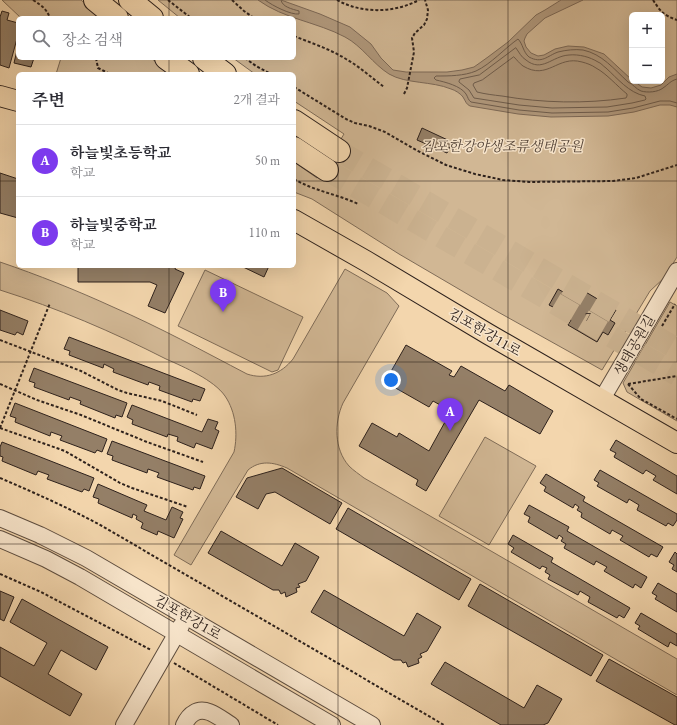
<!DOCTYPE html>
<html lang="ko">
<head>
<meta charset="utf-8">
<style>
	body { margin:0; font-family:"EB Garamond","Noto Serif KR",serif; background:#f7f7f7; color:#2b2b33 }
	.controls { position:absolute; right:12px; top:12px; display:grid; overflow:hidden; border-radius:6px; box-shadow:0 4px 16px #0002 }
	.controls button { width:36px; height:36px; display:grid; place-items:center; padding:0; border:0; border-bottom:1px solid #e1e1e2; background:#fff; color:#2b2b33; font:20px sans-serif }
	.you { position:absolute; left:391px; top:380px; width:14px; height:14px; margin:-10px; border:3px solid #fff; border-radius:50%; background:#1a73e8; box-shadow:0 0 0 6px #1a73e833 }
	.badge { display:grid; place-items:center; width:26px; height:26px; border-radius:50%; background:#7c3aed; color:#fff; font-size:13px; font-weight:700 }
	.pin { position:absolute; translate:-50% -33px; filter:drop-shadow(0 1px 2px #0008) }
	.pin::after { content:''; position:absolute; top:21px; width:14px; height:12px; background:inherit; clip-path:polygon(0 0,100% 0,50% 100%) }
	.list { margin:0; padding:0; list-style:none }
	h2 { display:flex; justify-content:space-between; align-items:center; height:52px; margin:0; padding:0 16px; font-size:17px }
	h2 small { font-size:13px; font-weight:400; color:#7c7c81 }
	.list li { display:grid; grid-template-columns:26px 1fr auto; gap:12px; align-items:center; box-sizing:border-box; height:72px; padding:0 16px; border-top:1px solid #e1e1e2 }
	.list b { display:block; font-size:15px; white-space:nowrap }
	.list p { margin:0; font-size:13px; white-space:nowrap; color:#7c7c81 }
	.list em { font-size:13px; font-style:normal; color:#7c7c81 }
	.icon { flex:none; width:22px; height:22px; fill:none; stroke:currentColor; stroke-width:2; stroke-linecap:round; stroke-linejoin:round }
	.map { position:relative; flex:none; width:677px; height:725px; overflow:hidden }
	.search { position:absolute; background:#fff; box-shadow:0 4px 16px #0002; left:16px; top:16px; width:280px; height:44px; display:flex; align-items:center; gap:10px; box-sizing:border-box; padding:0 14px; border-radius:6px; color:#7c7c81; font-size:15px }
	.panel { position:absolute; background:#fff; box-shadow:0 4px 16px #0002; left:16px; top:72px; width:280px; height:196px; border-radius:6px }
	.map>svg:first-child { display:block }
</style>
</head>
<body>
<div class="map">
<svg width="677" height="725" viewBox="0 0 677 725">
	<rect width="100%" height="100%" fill="#f3d6ad"/>
	<filter id="stains"><feTurbulence type="fractalNoise" baseFrequency=".005" numOctaves="4"/><feColorMatrix values="0 0 0 0 .2 0 0 0 0 .09 0 0 0 0 .02 0 0 0 .5 -.17"/></filter>
	<radialGradient id="worn" r=".72"><stop offset=".6" stop-color="#630" stop-opacity="0"/><stop offset="1" stop-color="#630" stop-opacity=".3"/></radialGradient>
	<!-- green -->
	<g fill="#d1b794" stroke="#7f6c58" fill-rule="evenodd">
		<path d="M2,0h79l21,18h-81z"/>
		<path d="M158,0h519v257l-13,21 -14,13 -48,79 -104,-58 -99,-58 -87,-55 -18,-7v-30l23,16 27,-44 -50,-33v-27h-39l-22,-16h61v-40h-114zM632,15h30v66h-30z"/>
		<path d="M61,58h90l20,16h-115z"/>
		<path d="M0,262c38,13 76,28 113,45 46,20 90,44 134,67 18,6 34,0 46,-15l52,-90 42,24 12,13 -56,97c-9,20 -9,46 6,63 5,5 10,8 15,12l127,73 186,108v36l-390,-227c-14,-6 -27,-8 -39,2l-57,95 -17,-10 60,-103c4,-18 2,-40 -9,-56 -11,-16 -41,-29 -59,-37 -53,-27 -109,-51 -166,-69z"/>
		<path d="M205,270l98,47 -25,53 -6,2 -94,-46z"/>
		<path d="M670,302l7,4v115l-50,-29 -4,-9z"/>
		<path d="M485,437l51,29 -47,79 -50,-29z"/>
	</g>
	<!-- water -->
	<path fill="#b0987c" stroke="#7c6856" d="M258,0h23l39,14 30,13 21,17 10,14 12,12 13,2h41l15,-2 12,-3 14,-10 20,-15 28,-27 9,-5 16,-10h22l-38,18 -18,16 -2,4 -1,3 2,6 5,6 7,3 6,-1 11,-6 13,-3 16,1 20,7 28,26v1h2l8,6 9,1 10,-3 8,-8 8,-3v33l-7,-2h-10l-26,7 -26,4 -57,1 -33,-3 -48,-8c-4,-2 -4,-4 -7,-9 -2,-3 -8,-7 -12,-8 -19,-8 -45,-5 -62,-15 -16,-10 -27,-28 -44,-37 -28,-15 -61,-18 -87,-37z"/>
	<g fill="none" stroke-linecap="round" stroke-linejoin="round">
		<!-- shore -->
		<g stroke="#6e5c4c" stroke-width="1">
			<path d="M265,0c8,6 26,15 34,14v-3c-7,-2 -17,-4 -18,-11"/>
			<path d="M516,48c3,4 5,9 10,12 16,13 26,-4 43,-5 10,-1 21,2 29,7 3,1 5,4 8,6 11,10 23,25 39,28l1,3 -1,1 -13,3 -25,4 -55,1 -33,-3 -45,-7 -5,-8 -10,-8v-1l1,-2 19,-4z"/>
			<path d="M514,57c3,3 5,6 9,9 25,15 34,-11 59,-4 4,1 10,3 14,6 11,6 21,18 31,26v2l-1,2c-41,6 -84,5 -124,-2 -9,-1 -17,-2 -25,-4l-4,-7 1,-2 8,-3z"/>
			<path d="M677,79c-7,2 -8,5 -14,9 -5,4 -15,5 -22,3 -5,-2 -8,-7 -13,-9 -14,-13 -26,-28 -45,-32 -8,-1 -17,0 -25,2 -11,4 -16,12 -29,5 -6,-5 -6,-13 -11,-18 -13,9 -27,25 -42,32 -12,5 -27,5 -40,5l-2,2 2,2c9,2 25,6 30,14 2,3 2,6 5,8l48,8 33,3 56,-1 25,-4 27,-7h10l7,2"/>
		</g>
	</g>
	<!-- building -->
	<g fill="#947f67" stroke="#2d211c">
		<path d="M2,11l7,2 -2,7 11,3v12l-9,33 -9,-3v-48z"/>
		<path d="M18,46v12h16l-3,9 -17,-4z"/>
		<path d="M422,128l30,14 -5,11 -30,-13z"/>
		<path d="M0,173l18,6v39l-18,-5z"/>
		<path d="M78,266h98l-1,3 9,4 -19,40 -17,-7 9,-21 -7,-3h-72z"/>
		<path d="M241,266h28l-5,11z"/>
		<path d="M558,289l12,7 2,-3 8,4 4,-6 32,19 -6,10 5,3 -7,12 -5,-3 -6,10 -29,-17 3,-5 -12,-6 2,-3 -12,-6z"/>
		<path d="M0,310l28,11 -5,14 -6,-3 -2,3 -15,-5z"/>
		<path d="M69,337l136,52 -5,12 -7,-2 -1,3 -33,-12 1,-4 -11,-4 -1,3 -35,-13 1,-3 -10,-5 -1,4 -34,-13 1,-4 -6,-2z"/>
		<path d="M406,345l46,26 -3,4 5,2 7,-11 44,25 4,-6 44,26 -13,23 -61,-34 -53,91 -10,-6 2,-5 -59,-34 13,-23 25,14 2,-4 30,18 22,-40 -18,-10 -4,6 -44,-25z"/>
		<path d="M34,368l93,35 -5,14 -6,-2 -1,3 -35,-14 1,-3 -11,-4 -1,3 -35,-13 1,-4 -6,-2z"/>
		<path d="M15,403l92,36 -5,13 -5,-2 -2,3 -35,-13 2,-4 -11,-4 -1,4 -35,-14 1,-4 -6,-2z"/>
		<path d="M132,405l70,27 6,-13 10,3 -3,7 4,2 -7,18 -16,-6 -2,5 -17,-7 1,-4 -10,-3 -1,3 -35,-13 1,-4 -6,-3z"/>
		<path d="M616,440l61,36v18l-24,-14 3,-4 -10,-6 -3,4 -29,-17 2,-4 -6,-3z"/>
		<path d="M112,441l93,35 -5,13 -6,-2 -1,3 -36,-13 2,-4 -11,-4 -1,4 -35,-13 1,-4 -6,-2z"/>
		<path d="M2,442l92,36 -5,13 -5,-2 -2,3 -35,-13 2,-4 -11,-4 -2,4 -34,-14 1,-4 -3,-1v-9z"/>
		<path d="M282,468l60,35 -12,21 -55,-32 -9,2 -8,15 -22,-12 11,-19z"/>
		<path d="M600,470l77,44v6l-4,6 -5,-3 -2,3 -29,-16 2,-5 -10,-6 -2,4 -30,-17 2,-3 -5,-3z"/>
		<path d="M546,474l39,23 -2,4 80,46 -6,10 -6,-3 -2,3 -29,-17 3,-4 -11,-6 -2,4 -29,-17 1,-4 -5,-3 2,-3 -4,-3 -2,4 -29,-17 2,-4 -6,-4z"/>
		<path d="M98,484l49,21 -3,6 22,9 6,-13 11,5 -3,6 3,1 -9,19 -16,-7 -1,4 -16,-7 2,-5 -7,-4 1,-3 -4,-2 -1,4 -34,-15 1,-4 -6,-2z"/>
		<path d="M529,505l40,22 -2,4 80,46 -6,11 -6,-4 -2,4 -29,-17 3,-4 -11,-6 -2,4 -30,-17 2,-4 -5,-3 2,-3 -4,-3 -2,4 -29,-17 2,-5 -6,-3z"/>
		<path d="M348,508l123,71 -12,21 -123,-71z"/>
		<path d="M221,531l61,35 13,-23 24,14 -13,24 -8,3 2,3 -4,1 1,4 -11,5 -1,-5 -4,2 -2,-4h-6l-65,-37z"/>
		<path d="M513,535l40,23 -2,4 79,46 -6,10 -5,-3 -2,3 -29,-16 2,-5 -10,-6 -2,4 -30,-16 2,-4 -5,-3 2,-4 -5,-2 -2,3 -29,-17 3,-4 -6,-4z"/>
		<path d="M675,552l2,2v18l-5,-3 2,-4 -5,-3z"/>
		<path d="M658,583l19,11v18l-22,-13 2,-3 -5,-3z"/>
		<path d="M480,584l123,71 -12,21 -123,-70z"/>
		<path d="M324,590l80,46 13,-23 24,14 -14,24 -7,3 2,3 -4,2 1,4 -11,4 -2,-5 -3,1 -2,-3h-7l-83,-48z"/>
		<path d="M0,591l14,6 -10,24 -4,-2z"/>
		<path d="M22,599l86,48 -12,23 -35,-20 -13,24 34,20 -12,22 -70,-40v-29l34,19 13,-23 -37,-21z"/>
		<path d="M641,613l36,21v12l-7,-4 -2,5 -30,-18 2,-3 -5,-3z"/>
		<path d="M609,659l68,38v28h-2l-79,-44z"/>
		<path d="M445,662l79,46 13,-23 25,14 -14,24 -5,2h-42l-70,-41z"/>
	</g>
	<g fill="none" stroke-linecap="round" stroke-linejoin="round">
		<!-- highway-tunnel -->
		<g stroke="#cbb290" stroke-width="22" stroke-dasharray="22 11" stroke-linecap="butt">
			<path d="M339,151l338,198"/>
			<path d="M327,170l350,205"/>
		</g>
		<defs>
			<g id="minor">
				<path d="M602,399l75,-128"/>
				<path d="M0,518l40,17 46,23 286,167"/>
				<path d="M0,539l46,20 34,18 252,148"/>
				<path d="M124,725l57,-99"/>
				<path d="M184,725c2,-4 6,-10 10,-12 12,-8 27,6 37,12"/>
			</g>
			<g id="major">
				<path d="M0,96l18,5"/>
				<path d="M294,220l72,41 122,73 189,109"/>
			</g>
			<g id="highway">
				<path d="M95,0l22,18"/>
				<path d="M130,0l22,18"/>
				<path d="M166,58l22,16"/>
				<path d="M204,58l21,16"/>
				<path d="M294,121l45,30"/>
				<path d="M294,148l33,22"/>
			</g>
		</defs>
		<!-- minor casing -->
		<use href="#minor" stroke="#5e4e40" stroke-width="18"/>
		<!-- major casing -->
		<use href="#major" stroke="#2d211c" stroke-width="22"/>
		<!-- highway casing -->
		<use href="#highway" stroke="#2d211c" stroke-width="24"/>
		<!-- path -->
		<g stroke="#2d211c" stroke-width="2" stroke-dasharray="3 2" stroke-linecap="butt">
			<path d="M33,0c9,6 13,8 17,18"/>
			<path d="M168,0l23,18"/>
			<path d="M232,0l12,11 10,7"/>
			<path d="M337,0c25,14 57,13 82,0"/>
			<path d="M653,0c8,12 10,15 24,20"/>
			<path d="M294,36c17,7 36,13 52,23 14,8 26,19 38,28"/>
			<path d="M96,58l2,10 12,6"/>
			<path d="M245,58l11,8 15,8"/>
			<path d="M294,87l52,32 9,4 14,3 16,6 31,18 30,15 29,9 28,6 26,2 84,-1 23,-3 41,-13"/>
			<path d="M404,94l3,-6 7,-36 -2,-14 3,-5 9,-8 3,-6 1,-9 -3,-10"/>
			<path d="M294,179c20,12 43,15 64,25"/>
			<path d="M662,326l13,-22"/>
			<path d="M0,340l81,31 37,19 9,3 35,8 35,14"/>
			<path d="M0,384l37,16 44,15 66,27 56,20"/>
			<path d="M628,384l13,15 36,20"/>
			<path d="M628,384l49,-8"/>
			<path d="M0,428l65,23 55,32 12,5 56,19"/>
			<path d="M0,428l50,-125"/>
			<path d="M0,478c35,15 69,30 102,48l342,199"/>
			<path d="M0,574l41,18 110,58"/>
			<path d="M174,663l104,62"/>
		</g>
		<!-- minor -->
		<use href="#minor" stroke="#f7e4ca" stroke-width="16"/>
		<!-- major -->
		<use href="#major" stroke="#f3d6ad" stroke-width="20"/>
		<!-- highway -->
		<use href="#highway" stroke="#f3d6ad" stroke-width="22"/>
	</g>
	<!-- grid -->
	<path fill="none" stroke="#2d211c" stroke-width="1" stroke-opacity="0.55" d="M169,0v18M338,0v725M508,0v725M169,58v16M0,181h18M294,181h383M169,266v459M0,362h677M0,544h677"/>
	<g text-anchor="middle" dominant-baseline="central" stroke-width="3" stroke-linejoin="round" paint-order="stroke">
		<!-- number labels -->
		<g font-size="12" fill="#47382f">
			<text x="588" y="317">7</text>
		</g>
		<!-- park labels -->
		<g font-size="14" font-style="italic" fill="#56463a" stroke="#f7e4ca">
			<text x="502" y="146">김포한강야생조류생태공원</text>
		</g>
		<!-- street labels -->
		<g font-size="14" fill="#2d211c" stroke="#f7e4ca">
			<text transform="translate(485 332) rotate(30)">김포한강11로</text>
			<text transform="translate(634 345) rotate(-60)">생태공원길</text>
			<text transform="translate(188 617) rotate(30)">김포한강1로</text>
		</g>
	</g>
	<rect width="100%" height="100%" filter="url(#stains)"/>
	<rect width="100%" height="100%" fill="url(#worn)"/>
</svg>
<div class="controls">
<button>+</button>
<button>−</button>
</div>
<div class="you"></div>
<div class="pin badge" style="left:450px;top:431px">A</div>
<div class="pin badge" style="left:223px;top:312px">B</div>
<div class="search"><svg class="icon" aria-label="search" viewBox="0 0 24 24"><circle cx="10" cy="10" r="6"/><path d="M15 15l6 6"/></svg>장소 검색</div>
<section class="panel">
<h2>주변<small>2개 결과</small></h2>
<ul class="list">
<li><span class="badge">A</span><div><b>하늘빛초등학교</b><p>학교</p></div><em>50 m</em></li>
<li><span class="badge">B</span><div><b>하늘빛중학교</b><p>학교</p></div><em>110 m</em></li>
</ul>
</section>
</div>
</body>
</html>
